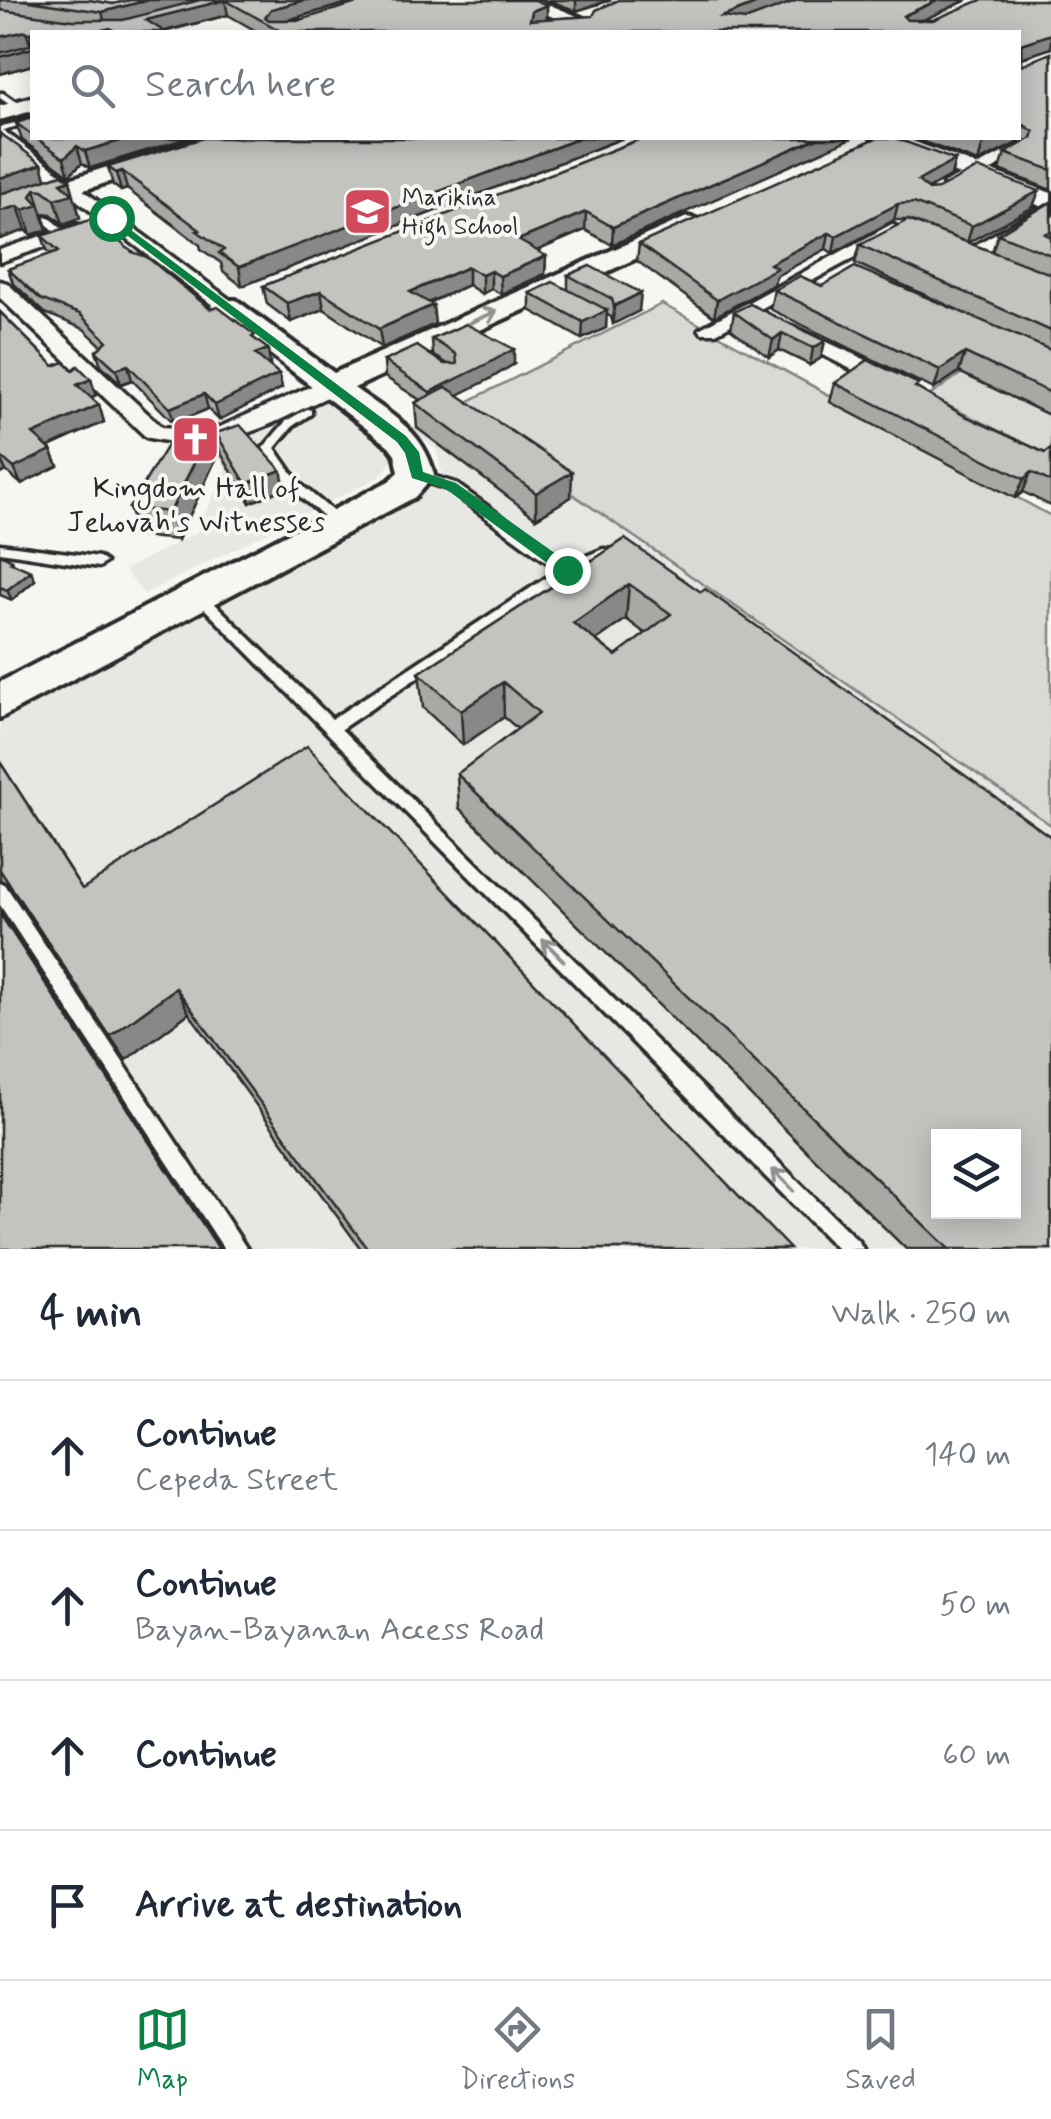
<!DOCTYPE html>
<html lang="en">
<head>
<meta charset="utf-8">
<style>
	body { margin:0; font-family:Mynerve,sans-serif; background:#f6f6f7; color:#1f2937 }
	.controls { position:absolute; right:30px; bottom:30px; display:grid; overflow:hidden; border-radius:0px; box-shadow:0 5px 25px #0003 }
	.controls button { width:90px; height:90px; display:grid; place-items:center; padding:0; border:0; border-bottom:2px solid #e0e1e3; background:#fff; color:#1f2937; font:50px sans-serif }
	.stop { position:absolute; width:30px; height:30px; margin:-22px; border:8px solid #0b8043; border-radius:50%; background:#fff }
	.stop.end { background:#0b8043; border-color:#fff; box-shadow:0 2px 10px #0008 }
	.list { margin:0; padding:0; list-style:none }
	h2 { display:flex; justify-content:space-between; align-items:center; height:130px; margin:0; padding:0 40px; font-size:42px }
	h2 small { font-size:32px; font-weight:400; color:#747a83 }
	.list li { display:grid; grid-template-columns:65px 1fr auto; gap:30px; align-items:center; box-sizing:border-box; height:150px; padding:0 40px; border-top:2px solid #e0e1e3 }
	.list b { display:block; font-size:38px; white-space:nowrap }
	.list p { margin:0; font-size:32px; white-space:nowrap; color:#747a83 }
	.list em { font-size:32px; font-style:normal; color:#747a83 }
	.icon { flex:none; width:55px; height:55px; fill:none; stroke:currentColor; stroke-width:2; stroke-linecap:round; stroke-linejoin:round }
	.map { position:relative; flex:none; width:1051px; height:1249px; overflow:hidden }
	.search { position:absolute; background:#fff; box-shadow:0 5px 25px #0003; left:30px; right:30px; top:30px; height:110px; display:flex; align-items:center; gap:25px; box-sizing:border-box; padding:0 35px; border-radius:0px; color:#747a83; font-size:38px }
	.sheet { height:730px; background:#fff }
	nav { display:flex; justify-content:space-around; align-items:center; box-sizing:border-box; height:140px; border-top:2px solid #e0e1e3; background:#fff; font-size:28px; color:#747a83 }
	nav a { display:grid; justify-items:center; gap:5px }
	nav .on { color:#0b8043 }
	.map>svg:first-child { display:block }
</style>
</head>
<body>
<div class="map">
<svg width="1051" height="1249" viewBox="0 0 1051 1249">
	<rect width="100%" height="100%" fill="#f6f6f2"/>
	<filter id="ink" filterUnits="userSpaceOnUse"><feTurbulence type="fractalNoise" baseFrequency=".01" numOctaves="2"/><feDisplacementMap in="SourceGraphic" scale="20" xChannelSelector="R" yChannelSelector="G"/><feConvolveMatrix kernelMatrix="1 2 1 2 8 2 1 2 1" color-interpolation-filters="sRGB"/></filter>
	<g filter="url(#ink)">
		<!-- built -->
		<g fill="#e7e7e3" fill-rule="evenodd">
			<path d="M333,399l54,41 7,18 -13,18 -237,118 -20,-24 72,-37 30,-64 -10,-18z"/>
			<path d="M451,410l600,415v424h-1051v-530l415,-225 27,-21 -6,-23 -25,-21zM938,1136h76v76h-76z"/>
		</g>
		<!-- green -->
		<g fill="#d9d9d5" stroke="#828280" stroke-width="2.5">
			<path d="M662,304l389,212v309l-600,-415z"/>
			<path d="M992,352l59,27v78l-122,-61z"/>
		</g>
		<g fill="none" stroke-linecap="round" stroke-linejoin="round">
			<defs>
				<g id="lane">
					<path d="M0,93h3l20,14 -7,2 -16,-11z"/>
					<path d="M32,118v4l-32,9v-4z"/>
					<path d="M43,217h6l18,15v4h-6l-18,-15z"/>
					<path d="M307,409l4,1v4l-17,11 -19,23 24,35 43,36 2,3 -2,3h-8l-43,-36 -28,-41 23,-27z"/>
					<path d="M417,471l38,12 113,81 35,-15 16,1 1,3 -1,3 -10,1 -37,16 -231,156 518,513 4,7h-26l-645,-653 7,-5 5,2 128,126 226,-149 -111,-81 -34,-11 -2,-3 2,-3z"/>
					<path d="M0,544l99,13 7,5 -7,5 -99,-15z"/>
					<path d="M0,883l6,3 241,363h-23l-224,-344z"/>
				</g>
				<g id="street">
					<path d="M0,128l233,174v8h-14l-219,-169z"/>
					<path d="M1017,145l8,5 -2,3 -65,35 -15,-4z"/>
					<path d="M1051,202v12l-74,43 -7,2 -9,-6z"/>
					<path d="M77,224l6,2v8l-83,28v-12z"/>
					<path d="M892,224l9,6 -3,4 -182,99h-14l-3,-4z"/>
					<path d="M0,281l7,2 155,144 38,3 20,-3 103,-46h16l3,5c-10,11 -27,16 -40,23 -52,27 -98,43 -156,28l-146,-139z"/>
					<path d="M792,326l109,50 3,5 -3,5h-16l-100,-50 -3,-4z"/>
				</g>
				<g id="secondary">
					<path d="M512,0h26l78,32h-27z"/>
					<path d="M32,97v14l-32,9v-14z"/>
					<path d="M199,138h35l-4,5 -230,74v-16z"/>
					<path d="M872,138h32l147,55v17l-175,-67z"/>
					<path d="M687,217l9,2 4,6 -4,6 -342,157c35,26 70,42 80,87l-19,22 -415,221v-36l389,-201 10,-9 -4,-18 -6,-8 -173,-134 -5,-6 5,-6h20l98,73z"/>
				</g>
			</defs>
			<!-- lane casing -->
			<use href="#lane" stroke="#2b2b2b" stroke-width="7"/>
			<!-- street casing -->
			<use href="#street" stroke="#2b2b2b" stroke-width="7"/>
			<!-- secondary casing -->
			<use href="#secondary" stroke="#2b2b2b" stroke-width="8"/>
			<!-- lane -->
			<use href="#lane" fill="#f6f6f2" fill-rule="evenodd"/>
			<!-- street -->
			<use href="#street" fill="#f6f6f2" fill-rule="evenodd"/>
			<!-- secondary -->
			<use href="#secondary" fill="#f6f6f2" fill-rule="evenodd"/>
		</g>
		<!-- wall -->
		<g fill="#a8a8a5" stroke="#2b2b2b" stroke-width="2.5" fill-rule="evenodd">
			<path d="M0,0h89l24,4 17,-4h229l-72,20 260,-15v14l46,-3 26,-16h348l-45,20h11l118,-20v48l-29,10v7l29,-12v137l-51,-20 5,-17 16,-9 -2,-2 -41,20 -65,-24h105v-106h-760l-30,-17 -64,17h1h-133v33l-32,9z"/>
			<path d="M548,0h63l-35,11z"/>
			<path d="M32,118v20h156l-98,30 -8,-5 -13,12 -47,-35 -6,-17z"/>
			<path d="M203,138h420l-381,148 -19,-15 -2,-8 -20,-14 -1,-4 -73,-56 -6,2 -8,-6 -5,-18z"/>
			<path d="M643,138l-31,107 -27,-15 -49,21 10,5 -1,18 -44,20 -10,-5 -9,5 -14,-9 -39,18 6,21 -53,24 -58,-39 -33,13 -24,-18 -4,-18z"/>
			<path d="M955,160l-4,16 -24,13 106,18 -66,36 25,9 6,-18 53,-32v214l-92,-44 -25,17 -164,-80 4,-19 48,-4 136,24 -103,-47 5,-18 89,-9 -40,-16h-15l-61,33 -7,-4 -50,27 -2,8 -60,33 -77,-56 2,-17z"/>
			<path d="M42,164l4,15 31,26 3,13 -17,6 -12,-10 -8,-1 4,17 -16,5 -5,-5 -26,9z"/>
			<path d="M42,236l90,16 78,57 46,31 14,24 -2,1 11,9 3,14 -63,32 -11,-11 -34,14 -42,-43 -11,4 -20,-19 -5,-14 6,-5 -18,-17 -39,-16 -32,-30 -5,-14 44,-15 -5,-4z"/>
			<path d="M568,275l71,36 -26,13 -2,-7 -5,-3v14l-24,11 -52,-29v-17l38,-3z"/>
			<path d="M0,312l54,54 42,29 -5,3 8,7 5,17 -56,25 3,3 7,16 -37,18 -15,-13 -6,3z"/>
			<path d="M734,312l91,29 -4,17 -11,7 -31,-15 -10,7 -38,-28z"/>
			<path d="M432,339l82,25 -24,15 -33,16 114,102 -35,21 -119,-90 -2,-25 5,-3 -35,-23 -1,-16 64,3 -15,-9z"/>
			<path d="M835,383l83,6 45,26 82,38 6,-4v57l-28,-14 -8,6 -185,-96z"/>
			<path d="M216,433l69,55 -35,15 -30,-51z"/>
			<path d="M216,459l-38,81 -40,-4 -9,-28z"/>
			<path d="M625,539l426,710h-145l-447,-441 -2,-34 61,-45 -14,-12 -41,28 -40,-37 -4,-35zM626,619l20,15 -30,22 -20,-16z"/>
			<path d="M0,554l12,6 2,4 21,16 -23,20 -12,-5z"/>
			<path d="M0,762l82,127 708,360h-429l-172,-236 -63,47 -117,-176 -9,-4z"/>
		</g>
		<!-- shaded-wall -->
		<g fill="#888886" stroke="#2b2b2b" stroke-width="2.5">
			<path d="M148,0h59l-101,27 -4,-15z"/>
			<path d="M225,0l3,15 -67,17 -15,-12z"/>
			<path d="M305,0h54l-86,24 -8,-7 6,-8z"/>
			<path d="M576,0h35l-35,11z"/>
			<path d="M765,0h33l-78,32 2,-15z"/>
			<path d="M938,0h29l-68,31 4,-15z"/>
			<path d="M547,5v15h-17l2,-9z"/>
			<path d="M26,31l5,15 -31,8v-17z"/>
			<path d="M1051,34v14l-33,11 3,-15z"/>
			<path d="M32,48v17l-32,9v-17z"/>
			<path d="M1024,125l-5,17 -41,20 5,-18 15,-6h20v-10z"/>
			<path d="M130,138h58l-98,30 -5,-17z"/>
			<path d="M580,138h43l-381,148 -3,-19z"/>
			<path d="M817,138h35l-240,107 1,-18z"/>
			<path d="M77,146l5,17 -13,12 -5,-17z"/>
			<path d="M955,160l-4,16 -37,21 4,-16z"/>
			<path d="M42,164l5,18 -47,17v-21z"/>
			<path d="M122,171l5,18 -6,2 -5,-18z"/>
			<path d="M70,180l10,38 -17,6 -8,-25 6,-16z"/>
			<path d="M35,189l12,41 -16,5 -8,-25z"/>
			<path d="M1039,191l-6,16 -66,36 5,-17z"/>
			<path d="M898,204l-4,16 -61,33 3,-17z"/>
			<path d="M18,206l8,24 -26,9v-28z"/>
			<path d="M586,212l-1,18 -67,29v-19z"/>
			<path d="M829,233l-3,16 -50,27 -2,8 -60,33 3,-17 53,-36z"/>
			<path d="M546,256l-1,18 -44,20 -1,-18z"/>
			<path d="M468,267v18l-56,25 -2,-18z"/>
			<path d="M491,271v18l-9,5v-19z"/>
			<path d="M321,291l3,18 -33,13 -4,-19z"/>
			<path d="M641,293l-2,18 -26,13 1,-18z"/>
			<path d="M433,305l2,19 -53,24 -3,-19z"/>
			<path d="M607,310l-1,18 -24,11 1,-17z"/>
			<path d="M782,333l-3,17 -10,7 4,-17z"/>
			<path d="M825,341l-4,17 -11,7 3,-17z"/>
			<path d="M268,349l2,15 -12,5 -3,-15z"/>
			<path d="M514,349v15l-24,15 -58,29 -2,-16z"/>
			<path d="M965,353l-6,19 -25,17 6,-19z"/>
			<path d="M128,365l4,15 -11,4 -5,-15z"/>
			<path d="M279,374l3,14 -63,32 -4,-15z"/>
			<path d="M91,379l5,16 -13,6 -6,-16z"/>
			<path d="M204,394l4,15 -34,14 -4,-15z"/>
			<path d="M99,405l5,17 -64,29 -7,-17z"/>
			<path d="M209,432l7,27 -38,81 -8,-28z"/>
			<path d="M51,450l7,16 -37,18 -7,-16z"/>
			<path d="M0,458l6,13 -6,3z"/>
			<path d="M281,470l4,18 -35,15 -4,-19z"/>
			<path d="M572,472l-1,25 -35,21v-25z"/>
			<path d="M1031,472l-8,20 -8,6 9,-19z"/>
			<path d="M31,571l4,9 -23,20 -5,-10z"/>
			<path d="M629,584l-3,35 -55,39 2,-35z"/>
			<path d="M503,682l1,35 -41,28 -2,-34z"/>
			<path d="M0,912l221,337h-2z"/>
			<path d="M176,988l13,25 -63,47 -16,-24z"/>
		</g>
		<!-- building -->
		<g fill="#c3c3c0" stroke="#2b2b2b" stroke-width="2.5" fill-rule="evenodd">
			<path d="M23,0h66l24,4 17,-4h18l-46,12z"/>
			<path d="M200,0h105l-34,9 -6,8 4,3h31l67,-20h168l12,5 -15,6 -2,9 63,-4 3,-6 23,-10h146l-43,17 23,3 53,-20h140l-35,16 4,4h26l48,-20h70v34l-30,10 1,21 29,-12v117l-46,-17 27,-15 2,-6 -10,-7 -6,3v-96h-747l8,-2 -54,-30 -79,20 19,12h-49l-6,-4 -16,4h-62v16l-32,9v-4l30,-8 1,-11 -5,-3 -26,6v-27l72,10h51z"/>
			<path d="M32,118v17l-16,-12z"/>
			<path d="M0,133l42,31 -42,14z"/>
			<path d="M36,138h94l-45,13 -8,-5 -13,12z"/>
			<path d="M203,138h377l-341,129 -20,-14 5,-3 -27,-19 3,-1 -78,-59 -6,2 -8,-6z"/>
			<path d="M643,138h174l-204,89 -27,-15 -68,28 28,16 -46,20 -9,-5 -9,4 -14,-8 -58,25 23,13 -54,24 -58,-38 -34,12 -24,-17z"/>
			<path d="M876,138h19l60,22 -37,21 11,9 9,-1 40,-21 61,23 -67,35 -58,-23 -16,1 -62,32 -7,-3 -54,28 -5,3 7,4 -60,32 -78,-56z"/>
			<path d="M964,138h34l-15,6z"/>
			<path d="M62,174l8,6 -9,3 12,11 -18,5 -12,-9 -8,-1 -4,7 8,9 -16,5 -5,-4 -18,5v-17z"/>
			<path d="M1051,202v29l-6,3 6,3v18l-53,-21z"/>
			<path d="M93,219l39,33 15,5 63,52 8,-2 37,28 -3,2 16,12 -13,5 24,20 -64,31 -11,-11 -34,14 -42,-43 -12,4 -20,-18 11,-10 -27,-27 -40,-15 -32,-30 51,-18 -17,-15z"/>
			<path d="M908,220l143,54v57l-191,-86z"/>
			<path d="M590,266l51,27 -27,13 -2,-7 -44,-24z"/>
			<path d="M855,267l196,83v43l-86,-40 -25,17 -166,-80 26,-14 22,10z"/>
			<path d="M553,282l54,28 -24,12 -53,-29z"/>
			<path d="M750,304l75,37 -12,7 -31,-15 -9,7 -39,-28z"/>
			<path d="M0,312l54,54 10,-4 9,8 5,-4 13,13 -14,6 22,20 -66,29 18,16 -37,18 -14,-12z"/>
			<path d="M466,324l48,25 -25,14 -59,29 -46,-31 33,-15 27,18h13l-1,-10 -24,-15z"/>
			<path d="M868,360l51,24 -4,3 48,28 82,38 6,-4v33l-20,-10 -7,7 -189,-96z"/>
			<path d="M446,387l126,85 -36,21 -121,-90z"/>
			<path d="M240,425l41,45 -35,14 -30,-51z"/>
			<path d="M177,429l32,3 -39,80 -41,-4z"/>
			<path d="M625,539l76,53 4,-3 346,248v412h-102l-492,-475 82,-61 -36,-31 -42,29 -42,-38zM629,584l42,30 -55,42 -43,-33zM938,1136h76v76h-76z"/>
			<path d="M0,554l12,6 -2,2 21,9 -24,19 -7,-3z"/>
			<path d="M307,746l483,503h-422l-192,-261 -66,48 -110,-166v-108l82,127z"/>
			<path d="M0,914l219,335h-219z"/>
		</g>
		<!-- one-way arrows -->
		<defs><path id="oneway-shaft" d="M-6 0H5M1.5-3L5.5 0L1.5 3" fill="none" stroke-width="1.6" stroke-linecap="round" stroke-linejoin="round" transform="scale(2.5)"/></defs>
		<g stroke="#90908e">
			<use href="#oneway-shaft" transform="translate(483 317) rotate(-24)"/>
			<use href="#oneway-shaft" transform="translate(553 950) rotate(-135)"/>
			<use href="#oneway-shaft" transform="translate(783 1180) rotate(-135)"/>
		</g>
	</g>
	<!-- route -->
	<path fill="#0b8043" d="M111,215l295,221 13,16 4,20 33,11 117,83v8h-11l-116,-85 -34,-11 -7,-25 -8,-11 -290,-222z"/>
	<!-- icons -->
	<defs>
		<symbol id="school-square" viewBox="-11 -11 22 22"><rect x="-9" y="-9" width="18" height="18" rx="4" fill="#d1495b" stroke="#f6f6f2"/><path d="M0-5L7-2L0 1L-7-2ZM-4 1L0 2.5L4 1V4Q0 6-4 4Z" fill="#fff"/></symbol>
		<symbol id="church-square" viewBox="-11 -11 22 22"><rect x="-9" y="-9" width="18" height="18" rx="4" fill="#d1495b" stroke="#f6f6f2"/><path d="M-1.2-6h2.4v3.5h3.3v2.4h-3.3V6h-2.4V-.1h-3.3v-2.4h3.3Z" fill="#fff"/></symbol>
	</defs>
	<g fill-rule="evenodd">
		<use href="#school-square" x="340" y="184" width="55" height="55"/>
		<use href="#church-square" x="168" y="412" width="55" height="55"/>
	</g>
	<g text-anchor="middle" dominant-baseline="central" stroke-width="8" stroke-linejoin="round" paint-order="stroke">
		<!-- far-poi labels -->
		<g font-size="25" fill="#2b2b2b" stroke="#f6f6f2" text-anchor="start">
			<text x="402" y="198">Marikina<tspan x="402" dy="29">High School</tspan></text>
		</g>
		<!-- poi labels -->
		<g font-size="30" fill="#2b2b2b" stroke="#f6f6f2">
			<text x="196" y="488">Kingdom Hall of<tspan x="196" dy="34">Jehovah's Witnesses</tspan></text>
		</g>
	</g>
</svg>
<div class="controls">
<button><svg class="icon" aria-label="layers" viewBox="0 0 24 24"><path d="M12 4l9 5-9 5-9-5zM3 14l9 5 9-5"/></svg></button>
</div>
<div class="stop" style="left:111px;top:218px"></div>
<div class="stop end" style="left:567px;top:570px"></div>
<div class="search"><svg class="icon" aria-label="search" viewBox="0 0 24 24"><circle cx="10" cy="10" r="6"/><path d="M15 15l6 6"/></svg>Search here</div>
</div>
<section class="sheet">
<h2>4 min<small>Walk · 250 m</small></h2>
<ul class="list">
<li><svg class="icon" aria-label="ahead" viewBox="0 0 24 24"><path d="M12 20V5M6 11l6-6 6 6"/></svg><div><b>Continue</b><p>Cepeda Street</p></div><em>140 m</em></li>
<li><svg class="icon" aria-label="ahead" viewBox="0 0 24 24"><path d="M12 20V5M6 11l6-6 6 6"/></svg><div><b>Continue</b><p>Bayan-Bayanan Access Road</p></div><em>50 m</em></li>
<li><svg class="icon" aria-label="ahead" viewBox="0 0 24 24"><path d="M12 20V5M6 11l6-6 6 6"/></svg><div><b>Continue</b></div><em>60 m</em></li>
<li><svg class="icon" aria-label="arrive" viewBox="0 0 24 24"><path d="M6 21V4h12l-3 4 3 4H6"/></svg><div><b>Arrive at destination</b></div></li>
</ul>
</section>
<nav>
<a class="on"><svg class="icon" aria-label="map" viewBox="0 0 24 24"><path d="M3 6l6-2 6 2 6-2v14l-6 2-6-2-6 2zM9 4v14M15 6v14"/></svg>Map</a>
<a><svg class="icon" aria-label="directions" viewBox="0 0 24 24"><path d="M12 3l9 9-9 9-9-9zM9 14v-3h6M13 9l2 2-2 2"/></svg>Directions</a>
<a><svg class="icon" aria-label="saved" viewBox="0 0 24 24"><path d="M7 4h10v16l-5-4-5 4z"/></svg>Saved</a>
</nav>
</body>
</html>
